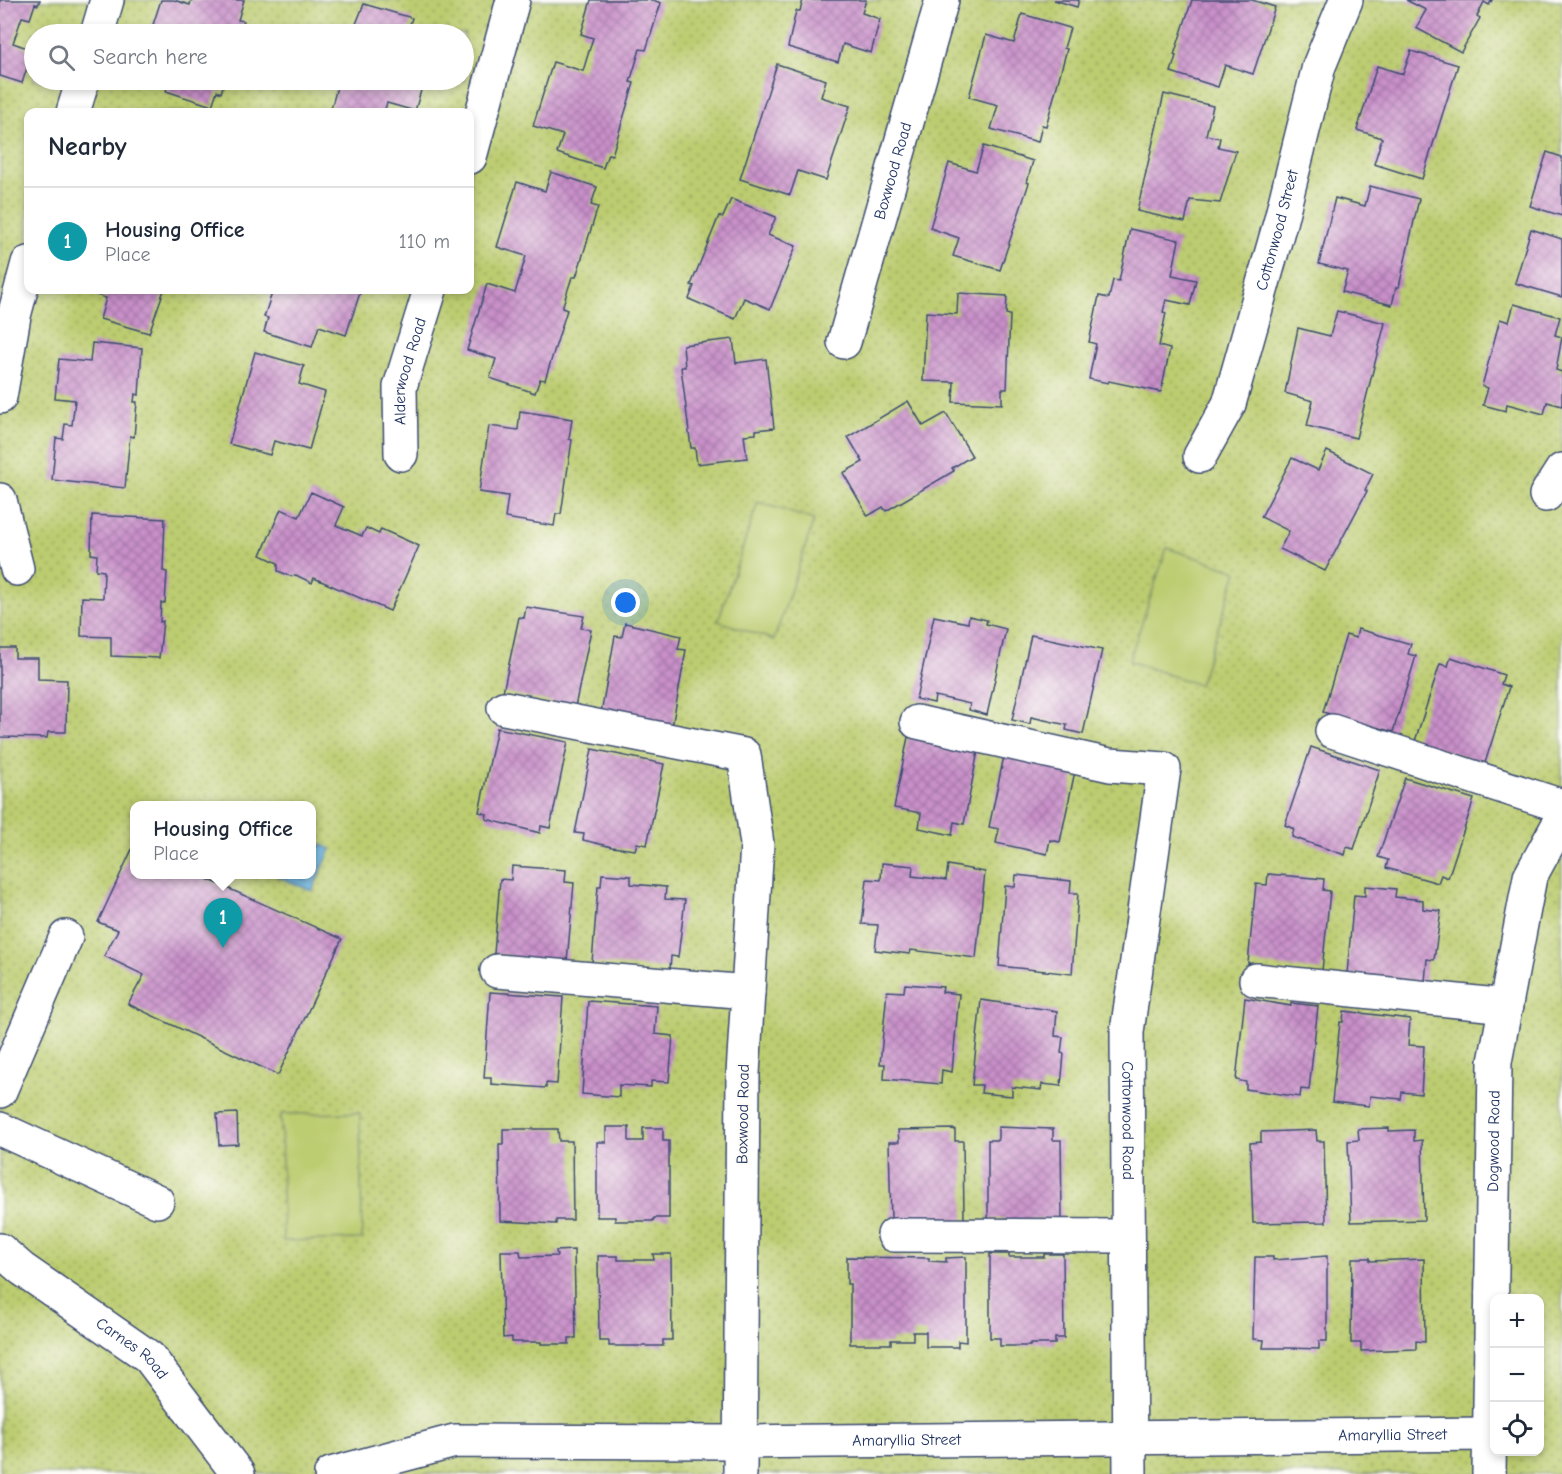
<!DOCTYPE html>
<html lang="en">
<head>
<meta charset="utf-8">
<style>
	body { margin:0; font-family:"Comic Neue",sans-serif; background:#f6f6f7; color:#1f2937 }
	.controls { position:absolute; right:18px; bottom:18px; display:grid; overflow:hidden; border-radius:12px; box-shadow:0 3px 9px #0003 }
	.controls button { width:54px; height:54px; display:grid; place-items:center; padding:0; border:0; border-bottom:2px solid #e0e1e3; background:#fff; color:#1f2937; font:30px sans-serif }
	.you { position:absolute; left:626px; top:603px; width:21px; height:21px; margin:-15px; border:4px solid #fff; border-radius:50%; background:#1a73e8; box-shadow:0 0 0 9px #1a73e833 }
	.badge { display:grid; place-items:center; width:39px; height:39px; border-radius:50%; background:#1a73e8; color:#fff; font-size:20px; font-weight:700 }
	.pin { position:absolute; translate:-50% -50px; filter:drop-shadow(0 2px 3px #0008) }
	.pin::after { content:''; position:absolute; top:32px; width:21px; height:18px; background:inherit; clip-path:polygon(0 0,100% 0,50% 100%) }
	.popup { position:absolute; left:130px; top:801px; width:186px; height:78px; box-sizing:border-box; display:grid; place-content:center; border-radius:12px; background:#fff; filter:drop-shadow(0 2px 4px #0005); font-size:20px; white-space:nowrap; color:#747a83 }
	.popup b { font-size:22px; color:#1f2937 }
	.popup::after { content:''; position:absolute; left:50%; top:100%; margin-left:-12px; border:12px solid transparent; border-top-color:#fff }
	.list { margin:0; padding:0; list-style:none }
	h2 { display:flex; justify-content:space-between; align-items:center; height:78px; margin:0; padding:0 24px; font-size:26px }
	h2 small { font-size:20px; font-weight:400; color:#747a83 }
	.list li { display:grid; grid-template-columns:39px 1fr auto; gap:18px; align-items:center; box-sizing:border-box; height:108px; padding:0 24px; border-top:2px solid #e0e1e3 }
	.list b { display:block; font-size:22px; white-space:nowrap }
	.list p { margin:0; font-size:20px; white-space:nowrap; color:#747a83 }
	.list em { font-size:20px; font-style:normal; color:#747a83 }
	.icon { flex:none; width:33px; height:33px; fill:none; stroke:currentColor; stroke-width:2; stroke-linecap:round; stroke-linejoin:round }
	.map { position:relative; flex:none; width:1562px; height:1474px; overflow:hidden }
	.search { position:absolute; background:#fff; box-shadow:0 3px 9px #0003; left:24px; top:24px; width:450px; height:66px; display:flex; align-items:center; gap:15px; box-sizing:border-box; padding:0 21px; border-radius:33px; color:#747a83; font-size:22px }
	.panel { position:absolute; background:#fff; box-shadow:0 3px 9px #0003; left:24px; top:108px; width:450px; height:186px; border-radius:12px }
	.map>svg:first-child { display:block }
</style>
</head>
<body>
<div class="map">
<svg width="1562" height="1474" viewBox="0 0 1562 1474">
	<defs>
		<pattern id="grass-dots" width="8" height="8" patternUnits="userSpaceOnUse" patternTransform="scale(1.5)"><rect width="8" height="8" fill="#bccc6f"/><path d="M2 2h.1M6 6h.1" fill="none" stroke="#98a65e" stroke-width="1.8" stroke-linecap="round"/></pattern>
		<pattern id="water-ripples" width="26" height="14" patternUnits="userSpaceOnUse" patternTransform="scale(1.5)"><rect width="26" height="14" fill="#67b3e0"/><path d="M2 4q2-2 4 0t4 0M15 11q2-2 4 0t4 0" fill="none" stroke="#5492b9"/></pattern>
		<pattern id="building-cross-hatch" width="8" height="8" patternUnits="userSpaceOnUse" patternTransform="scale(1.5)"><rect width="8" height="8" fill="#c990c9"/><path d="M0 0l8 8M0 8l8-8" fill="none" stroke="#a276a6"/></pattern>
	</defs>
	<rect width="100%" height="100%" fill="#fdfcf7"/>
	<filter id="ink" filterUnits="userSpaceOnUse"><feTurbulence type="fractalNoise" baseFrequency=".0167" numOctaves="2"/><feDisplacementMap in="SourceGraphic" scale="12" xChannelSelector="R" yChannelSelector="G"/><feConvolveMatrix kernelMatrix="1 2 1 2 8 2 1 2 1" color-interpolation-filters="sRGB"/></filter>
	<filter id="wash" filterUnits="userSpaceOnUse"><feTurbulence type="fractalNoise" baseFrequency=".008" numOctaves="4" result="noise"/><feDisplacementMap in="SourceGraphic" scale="24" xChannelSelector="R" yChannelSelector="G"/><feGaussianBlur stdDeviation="1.35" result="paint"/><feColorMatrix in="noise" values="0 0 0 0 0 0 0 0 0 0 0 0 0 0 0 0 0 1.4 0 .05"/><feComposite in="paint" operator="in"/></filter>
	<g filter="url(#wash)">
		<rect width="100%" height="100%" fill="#f7ead7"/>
		<!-- grass -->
		<path fill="url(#grass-dots)" stroke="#6c7e66" stroke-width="1.5" fill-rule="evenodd" d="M0,0h1562v1474h-1562zM34,34h430v46h-430zM28,112h442v178h-442zM134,806h178v68h-178zM1494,1298h46v154h-46z"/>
		<!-- pitch -->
		<g fill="#bccc6f" stroke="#6c7e66" stroke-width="1.5">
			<path d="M758,502l56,18 -40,120 -56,-19z"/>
			<path d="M1167,548l70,23 -38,114 -70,-24z"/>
			<path d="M360,1113l2,126 -79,2 -2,-127z"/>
		</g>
		<!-- water -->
		<path fill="url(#water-ripples)" stroke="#41719f" stroke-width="1.5" d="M312,841l19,8 -19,42 -37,-16 37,-1z"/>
		<g id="blocks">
			<!-- building -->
			<g fill="url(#building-cross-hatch)">
				<path d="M0,0h40l-2,5 -3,-1 -5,15 -8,-2 -9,26 20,7 -11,33 -22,-7z"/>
				<path d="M161,0h13l16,5 1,-5h53l-6,20 6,1 -5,13h-89z"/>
				<path d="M591,0h62l8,3 -15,47 -6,-1 -10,33 4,1 -22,72 -4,-1 -5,14 -46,-15 6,-18 -30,-9 20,-64 30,9 10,-33 -12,-4z"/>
				<path d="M803,0h63l-4,13 18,6 -9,34 -28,-9 -5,18 -50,-15 8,-36h4z"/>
				<path d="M1054,0h25l-2,7z"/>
				<path d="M1192,0h60l23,7 -22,67 -28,-9 -7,22 -47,-15 5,-16 -2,-1z"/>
				<path d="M1406,0h86l-3,5 -5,-3 -7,14 3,2 -19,34 -45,-24 10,-18z"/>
				<path d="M364,4l48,14 -5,16h-55z"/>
				<path d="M1022,14l48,14 -6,20 3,1 -21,77 -4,-1 -4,17 -47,-13 7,-24 -29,-8 17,-62 28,8z"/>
				<path d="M1411,51l47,14 -36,114 -48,-15 8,-26 -25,-8 20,-64 26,8z"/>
				<path d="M777,64l49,16 -5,17 29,9 -24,74 -28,-9 -8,24 -50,-16z"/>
				<path d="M169,80h56l-4,13 -4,-2 -5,15 -46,-15z"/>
				<path d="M339,80h85l-9,31 -28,-8 -3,9h-40l-13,-3z"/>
				<path d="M1164,94l49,12 -7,29 14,3 -2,9 18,4 -16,52 -30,-3 -5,22 -48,-11z"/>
				<path d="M984,146l49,15 -6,21 2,1 -29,87 -47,-14 6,-18 -29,-10 19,-65 27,8z"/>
				<path d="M1547,152l15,5v59l-32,-10z"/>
				<path d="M551,172l46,15 -6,18 7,2 -22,70h-4l-10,31 5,2 -22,70 -5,-1 -5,14 -45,-15 6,-19 -29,-9 20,-66 28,9 11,-37 -29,-9 20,-65 28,9z"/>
				<path d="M1370,186l49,13 -20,88h-3l-4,18 -50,-13 6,-21 -29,-7 16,-66 30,8z"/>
				<path d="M731,199l45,18 -8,18 28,11 -26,63 -26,-11 -9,21 -46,-20 5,-13 -3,-1 28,-69 4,1z"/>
				<path d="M1130,229l49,11 -7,35 24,5 -6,25 -24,-5 -3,12 3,1 -7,33 11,3 -9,43 -52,-11 -1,2 -19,-4 7,-35 -7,-2 10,-46 10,2 4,-18 6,1z"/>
				<path d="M1531,229l31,10v58l-47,-14z"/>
				<path d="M80,290h84l-15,43 -49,-14 6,-21z"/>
				<path d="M273,290h88l-15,45 -27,-9 -7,21 -48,-15 4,-14 -4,-1z"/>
				<path d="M958,293l49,3 -1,18 4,1 -3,74h-5v15l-49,-2 1,-20 -31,-1 3,-69 31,2z"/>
				<path d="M1514,304l46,13 -5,18 7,2 -6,33 6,2v34l-15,-4 -3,12 -37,-10 -1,7 -23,-6 5,-17 -6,-2 18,-67 9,3z"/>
				<path d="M1337,311l48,12 -29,115 -49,-12 6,-25 -28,-8 13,-65 32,8z"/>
				<path d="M733,339l3,24 30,-4 8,69 -18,2v4l-12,1 3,23 -50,6 -2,-16h-4l-10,-81h4l-2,-22z"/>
				<path d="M92,343l50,5 -3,47 -4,-1 -1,8h3l-3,35 -4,-1 -5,52 -73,-8 4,-42 7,1 2,-15 7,1 3,-25 -20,-2 4,-39 31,3z"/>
				<path d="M255,352l49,14 -5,18 26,8 -16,58 -35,-9 -4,14 -41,-11z"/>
				<path d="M908,401l15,25 23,-13 26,43 -20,12 2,3 -68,40 -3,-4 -15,9 -25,-43 20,-11 -15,-25z"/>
				<path d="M520,411l52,8 -3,20 3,1 -11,74h-5l-2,12 -49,-8 3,-22 -29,-4 10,-66 29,4z"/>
				<path d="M1327,451l46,23 -8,16 2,1 -42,80 -45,-22 9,-18 -28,-14 31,-59 26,12z"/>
				<path d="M311,492l33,15 -8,18 26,11 4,-8 13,6 2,-5 38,17 -29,65 -76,-33 -2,5 -16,-8 -6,1 -12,-5v-8l-17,-8 20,-46 18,8z"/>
				<path d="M92,515l73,4 -2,52 4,1 -2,31h-4l-1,19 3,-1 -4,37 -48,-2v-19l-30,-1 1,-39 21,1 1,-27 -8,-1 1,-15 -6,-1z"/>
				<path d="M526,607l58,9 -3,12 10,2 -16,77 -72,-15 16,-75 5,1z"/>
				<path d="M934,616l34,7 1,-7 18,4 -1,4 20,5 -19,86 -18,-5 1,-6 -35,-8 -1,7 -18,-4z"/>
				<path d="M625,623l56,13 -3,13 8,1 -14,77 -71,-14 14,-77 7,1z"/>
				<path d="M1358,629l53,15 -3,10 8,2 -23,76 -70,-20 23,-77 10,3z"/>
				<path d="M1031,635l71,15 -19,84 -17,-4 1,-5 -36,-8 -1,7 -18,-4z"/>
				<path d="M0,648h15v10h23v21l29,1 -1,52h-18l-1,6 -47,-1z"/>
				<path d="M1451,657l53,18 -3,9 8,3 -24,76 -70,-22 25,-77 8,2z"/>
				<path d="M497,728l71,14 -18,86 -9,-2 -1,7 -54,-14 1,-5 -8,-2z"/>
				<path d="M908,737l70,14 -14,73 -10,-2 -2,13 -33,-7 2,-15 -27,-5z"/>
				<path d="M1311,747l69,23 -26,79 -7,-2 -2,8 -53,-18 2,-8 -9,-4z"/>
				<path d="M592,749l72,15 -17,81 -10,-2 -2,7 -23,-3 -29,-7 1,-6 -9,-1z"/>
				<path d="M1004,756l71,15 -15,71 -10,-2 -3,14 -51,-11 3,-14 -10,-2z"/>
				<path d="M1405,778l69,21 -26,79 -7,-3 -3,8 -52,-15 2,-8 -10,-3z"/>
				<path d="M134,845v29h62l146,65 -64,136 -150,-71 16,-29 -40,-19 14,-26 -20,-8z"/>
				<path d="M882,863l31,3 -1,10 34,4 2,-15 37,7 -9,86 -65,-8 -1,4 -35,-4 3,-25 -16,-1 5,-45 14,1z"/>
				<path d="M512,866l54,4 -1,12 9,1 -7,79 -56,-2v-4l-17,-2 6,-75 11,1z"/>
				<path d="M602,874l29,2v8l35,3 -1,12 20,1 -7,57 -7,-1 -1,13 -78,-6 6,-77h3z"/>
				<path d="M1268,874l56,5 -1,11 7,1 -8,80 -74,-8 8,-79 11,1z"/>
				<path d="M1016,875l55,6 -1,12h8l-6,81 -73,-8 6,-80 10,1z"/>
				<path d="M1365,886l31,3 -1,8 28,3v9l18,2 -7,49 -7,-1 -2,23 -78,-8 7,-79 11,1z"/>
				<path d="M905,984l38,3 -1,5 17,2 -7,78 -10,-2 -1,14 -57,-5 1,-15h-5l7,-73 17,1z"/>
				<path d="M490,992l73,5 -6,87 -11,-1v5l-55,-4v-6h-7z"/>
				<path d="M1245,998l46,8v-3l27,3 -9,84 -8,-1 -1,8 -54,-8v-7l-10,-2z"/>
				<path d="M981,1000l76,11 -2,25 8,1 -2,16 3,1 -3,32 -19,-2 -1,6 -29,-3v9l-31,-3 1,-8h-10z"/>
				<path d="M588,1001l69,5 -2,28 18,2 -4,46 -18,-1v6l-32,-2v12l-37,-3z"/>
				<path d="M1344,1011l66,8 -2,26 16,1 -3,48 -19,-2 -1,7 -31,-3 -1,10 -37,-4 8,-80h3z"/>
				<path d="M237,1113l1,31 -19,1 -2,-31z"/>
				<path d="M606,1127h23v14h14v-13h20v13h6v77h-15l-1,3h-38v-4h-18v-75h9z"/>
				<path d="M998,1127l55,2v11h8l1,79 -56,2v-2h-18v-79h10z"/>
				<path d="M1389,1128v3l25,-1v11l8,-1 2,80 -73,2 -3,-81 11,-1 -1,-11z"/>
				<path d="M503,1129h55l1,12h13l1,79h-17v4l-56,-3 -1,-77h4z"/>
				<path d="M955,1129v12h8l1,79 -73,1 -2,-79h10l-1,-12z"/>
				<path d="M1316,1130l1,11h7l2,81 -73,1 -3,-80 11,-1v-10z"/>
				<path d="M574,1250l2,88h-7v6h-28v-2h-29v-5l-9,1 -2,-87h19l1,6 36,-1 -1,-5z"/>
				<path d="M653,1254h18l1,86h-9v6h-54v-5h-10l-1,-85h20v4h36z"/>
				<path d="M990,1254h19v3h35v-3h19l1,84h-9v6h-25v2h-30v-8h-10z"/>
				<path d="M1327,1256v85h-8v8l-29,-1h-27l1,-8 -11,-1 2,-82h18v3z"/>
				<path d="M847,1257l82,1v3l17,1v-4l20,-1v85l-8,-1v6h-32v-15h-13v8h-22v4h-41v-60h-3z"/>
				<path d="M1352,1258h18v3l54,-2 1,83 -9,-1v8l-55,2v-8h-10z"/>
			</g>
		</g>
	</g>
	<g filter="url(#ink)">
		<use href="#blocks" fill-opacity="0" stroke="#3c4b70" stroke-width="1.5"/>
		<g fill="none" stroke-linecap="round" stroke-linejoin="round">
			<defs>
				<g id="minor">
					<path d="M97,34l10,-34"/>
					<path d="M73,112l10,-32"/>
					<path d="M470,157l43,-157"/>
					<path id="s1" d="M844,342l98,-342"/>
					<path d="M0,397l14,-81 14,-53"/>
					<path id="s2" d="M401,454l-1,-67 30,-97"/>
					<path id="s3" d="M1200,456l29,-52 51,-181 39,-157 27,-66"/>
					<path d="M1546,495l16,-25"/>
					<path d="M0,500l17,69"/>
					<path d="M504,708l240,47 13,89 -14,230 -3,400"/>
					<path id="s4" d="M917,722l193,43 54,4 -37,263 3,442"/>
					<path d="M1332,731l230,75"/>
					<path d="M497,971l251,21"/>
					<path d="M1256,980l250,26"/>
					<path d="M0,1091l66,-154"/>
					<path d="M0,1129l157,72"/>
					<path d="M894,1235l234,1"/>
					<path id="s5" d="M0,1250l22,19 127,88 89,117"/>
					<path id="s6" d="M331,1474l124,-33 285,1 747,-8"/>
					<path id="s7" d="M1489,1474l6,-412 35,-185 32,-59"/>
				</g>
			</defs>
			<!-- minor casing -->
			<use href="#minor" stroke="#3c4b70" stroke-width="36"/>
			<!-- minor -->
			<use href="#minor" stroke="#fff" stroke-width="33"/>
		</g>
	</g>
	<g text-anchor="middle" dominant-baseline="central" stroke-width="4.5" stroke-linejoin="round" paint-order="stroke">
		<!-- street labels -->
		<g font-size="16" fill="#1b2f5e" stroke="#fdfcf7">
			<text stroke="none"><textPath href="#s1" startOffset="178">Boxwood Road</textPath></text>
			<text stroke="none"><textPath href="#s3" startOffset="240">Cottonwood Street</textPath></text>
			<text stroke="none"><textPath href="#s2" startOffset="84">Alderwood Road</textPath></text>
			<text transform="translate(743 1114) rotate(-89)">Boxwood Road</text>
			<text stroke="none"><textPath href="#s4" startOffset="606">Cottonwood Road</textPath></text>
			<text stroke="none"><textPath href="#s7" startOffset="333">Dogwood Road</textPath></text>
			<text stroke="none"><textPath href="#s5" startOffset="165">Carnes Road</textPath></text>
			<text stroke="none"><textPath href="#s6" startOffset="1066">Amaryllia Street</textPath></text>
			<text stroke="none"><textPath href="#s6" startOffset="580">Amaryllia Street</textPath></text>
		</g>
	</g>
</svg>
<div class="controls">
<button>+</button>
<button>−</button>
<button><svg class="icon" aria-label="locate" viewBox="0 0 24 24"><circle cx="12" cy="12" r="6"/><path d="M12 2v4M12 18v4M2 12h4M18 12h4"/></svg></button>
</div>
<div class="you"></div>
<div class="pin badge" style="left:223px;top:948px;background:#0f9aa8">1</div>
<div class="popup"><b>Housing Office</b>Place</div>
<div class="search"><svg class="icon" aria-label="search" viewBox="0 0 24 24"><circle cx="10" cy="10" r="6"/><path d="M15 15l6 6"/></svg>Search here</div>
<section class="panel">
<h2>Nearby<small></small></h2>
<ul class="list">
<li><span class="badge" style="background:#0f9aa8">1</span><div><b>Housing Office</b><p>Place</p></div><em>110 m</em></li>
</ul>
</section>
</div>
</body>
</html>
